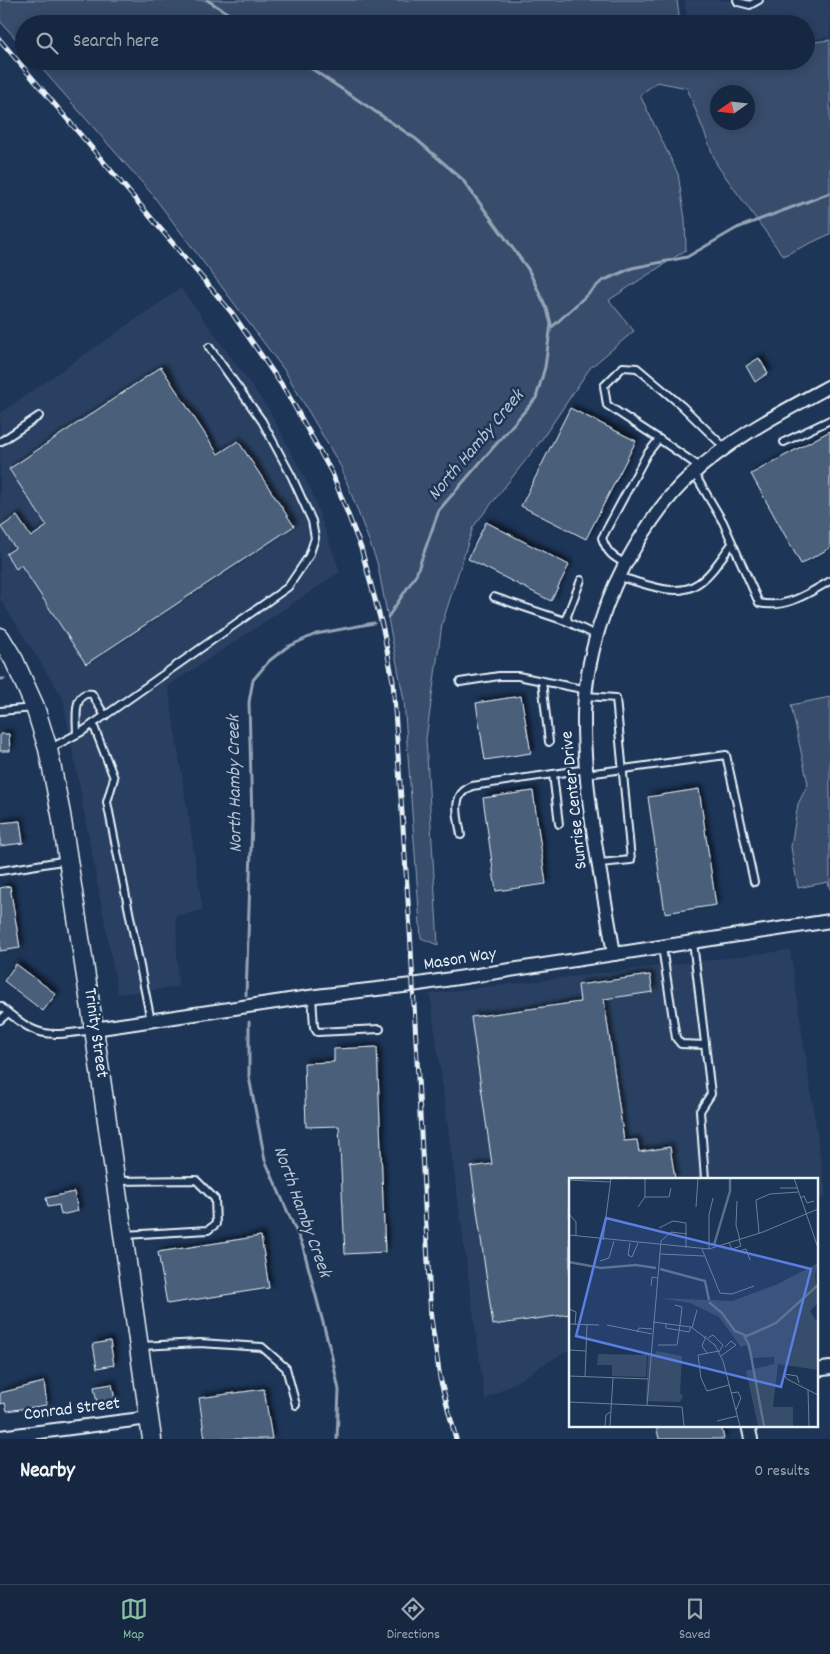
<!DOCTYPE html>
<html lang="en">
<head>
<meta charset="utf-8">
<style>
	body { margin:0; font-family:Dekko,sans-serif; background:#1f3048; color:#f1f3f6 }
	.compass { position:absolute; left:710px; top:85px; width:45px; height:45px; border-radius:50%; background:#162841; box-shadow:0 2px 12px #0003; rotate:256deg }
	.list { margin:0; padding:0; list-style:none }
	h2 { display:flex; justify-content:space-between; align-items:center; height:65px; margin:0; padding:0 20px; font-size:21px }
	h2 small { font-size:16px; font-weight:400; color:#9ea6b1 }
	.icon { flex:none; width:28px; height:28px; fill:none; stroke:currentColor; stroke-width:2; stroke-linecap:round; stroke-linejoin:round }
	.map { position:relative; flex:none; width:830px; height:1439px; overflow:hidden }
	.search { position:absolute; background:#162841; box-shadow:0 2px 12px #0003; left:15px; right:15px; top:15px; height:55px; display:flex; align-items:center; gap:12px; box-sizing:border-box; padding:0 18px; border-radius:28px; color:#9ea6b1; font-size:19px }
	.sheet { height:145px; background:#162841 }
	nav { display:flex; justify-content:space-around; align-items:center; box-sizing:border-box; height:70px; border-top:1px solid #35445a; background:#162841; font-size:14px; color:#9ea6b1 }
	nav a { display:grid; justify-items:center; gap:2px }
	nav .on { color:#8abfa5 }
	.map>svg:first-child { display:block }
</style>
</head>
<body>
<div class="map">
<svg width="830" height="1439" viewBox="0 0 830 1439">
	<defs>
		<filter id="shadow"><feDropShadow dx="3.5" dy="-3.5" stdDeviation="2.5" flood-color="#0009"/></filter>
	</defs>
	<rect width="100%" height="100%" fill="#1d3557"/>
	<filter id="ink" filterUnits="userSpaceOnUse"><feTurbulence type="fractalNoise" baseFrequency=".02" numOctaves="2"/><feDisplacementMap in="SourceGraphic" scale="10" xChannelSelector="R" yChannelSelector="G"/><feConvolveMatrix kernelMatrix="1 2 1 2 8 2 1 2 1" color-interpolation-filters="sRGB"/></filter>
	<g filter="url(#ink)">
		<!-- built -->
		<g fill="#2a4162">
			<path d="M685,0h145v37l-24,3v-16h-119z"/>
			<path d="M181,288l88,122 42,80 29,82 -172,114 35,224 -27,6 2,71 -60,7 -55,-296 -63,-99v-186z"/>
			<path d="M790,950l36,246 -10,6v-23h-246v170l-85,51 -55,-406z"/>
		</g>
		<!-- green -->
		<g fill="#374d6c" stroke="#909fb2" fill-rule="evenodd">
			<path d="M0,0h677l3,24h-656v24l-24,-27z"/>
			<path d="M830,40v194l-47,22 -66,-91 -30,-77 -30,-6 -17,13 38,79 7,45 1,31 -77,50 25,31 -44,37 -50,74 -67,85 -31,97 -16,115 12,206 -17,-7 -17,-238 -27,-138 -36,-95 -56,-96 -133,-177 -117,-133h771v-18zM748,92v30h-30v-30z"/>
			<path d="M830,697v192l-2,-7 -30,6 -7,-41 7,-43 10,-20 -17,-79z"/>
		</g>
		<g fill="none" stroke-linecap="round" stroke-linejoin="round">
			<!-- stream -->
			<g stroke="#95a4b5" stroke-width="3">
				<path d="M207,0l38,24"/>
				<path d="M300,61l116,78 46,40 66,90 19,40 4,15 -6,43 -9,31 -97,112 -23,65 -28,42"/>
				<path d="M552,327l50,-46 30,-13 55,-11 50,-29 93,-35"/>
				<path d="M0,679h4"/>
				<path d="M246,995l6,-174 -3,-119 4,-22 16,-19 18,-14 29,-13 58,-11"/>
				<path d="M249,1022v55l16,83 38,87 28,106 8,37 -2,49"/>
			</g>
		</g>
		<!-- building -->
		<g fill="#495e7a" stroke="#e8f1f8" filter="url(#shadow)">
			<path d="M759,358l9,15 -13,9 -9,-16z"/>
			<path d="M161,367l57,87 20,-13 56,85 -208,138 -65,-99 -5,4 -10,-15 9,-6 -14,-21 16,-11 14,21 16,-11 -38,-57z"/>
			<path d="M570,408l66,33 -50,98 -65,-33z"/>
			<path d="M830,431v117l-29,16 -50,-90z"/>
			<path d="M486,522l83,43 -18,36 -83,-42z"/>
			<path d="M521,696l10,57 -46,7 -9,-57z"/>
			<path d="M0,734h9l1,17h-10z"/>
			<path d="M699,789l17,116 -51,8 -17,-116z"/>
			<path d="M533,791l13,93 -50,7 -13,-93z"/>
			<path d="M20,821l3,22 -23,3v-23z"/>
			<path d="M10,886l10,62 -20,3v-63z"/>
			<path d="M16,964l40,30 -13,17 -39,-30z"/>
			<path d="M650,975l3,17 -49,7 20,142 13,-1 2,12 31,-5 5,32h-105v135l-77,11 -22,-158 21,-3 -21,-147 109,-15 -2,-17z"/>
			<path d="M377,1047l8,205 -40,2 -6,-128 -33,1 -2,-64 30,-1v-13z"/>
			<path d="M74,1192l4,19 -17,4 -2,-10 -11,2 -2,-9z"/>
			<path d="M261,1236l8,52 -102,16 -9,-52z"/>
			<path d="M110,1341l4,24 -17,3 -4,-24z"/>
			<path d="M44,1382l3,23 -40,6 -2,-8 -5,1v-11z"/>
			<path d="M112,1384l3,16 -18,3 -3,-16z"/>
			<path d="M264,1389l8,50h-67l-6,-41z"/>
			<path d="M656,1425h65l3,14h-65z"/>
		</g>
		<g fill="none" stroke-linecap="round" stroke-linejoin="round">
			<defs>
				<g id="lane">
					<path d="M737,0l1,2 12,3 9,-5"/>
					<path d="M659,439l-52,-34 -3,-19 19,-19 14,1 45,38 43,42"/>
					<path d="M0,442l39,-26"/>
					<path d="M784,442l46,-22"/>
					<path d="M694,473l29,49 36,81c27,6 48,-9 71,-22"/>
					<path d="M625,563c-13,-6 -18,-11 -23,-25l45,-84 12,-15 41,28"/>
					<path d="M619,577c23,5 56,22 78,7 14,-8 25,-28 35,-40"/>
					<path d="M581,580l-14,36 1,6 30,14"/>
					<path d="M494,597l74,25"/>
					<path d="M542,681l7,61"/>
					<path d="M460,682l39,-6h19l69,14"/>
					<path d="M586,696l30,2 15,162 -31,3"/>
					<path d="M0,711l34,-3"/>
					<path d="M93,724l21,54 -7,24 44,219"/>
					<path d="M77,734c0,-12 -5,-44 15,-40l13,22"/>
					<path d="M49,749l34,-18 205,-144 21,-31 6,-18 -3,-17 -20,-44 -30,-56 -53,-74"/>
					<path d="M553,774l6,50"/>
					<path d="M587,774l139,-19 28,127"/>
					<path d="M461,835c-3,-19 -11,-40 11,-49l115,-17"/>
					<path d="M0,871l68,-11"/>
					<path d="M693,942l18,152 -11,17 5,68"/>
					<path d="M662,947l14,91 5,6 24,1"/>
					<path d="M312,996l2,31 3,5 63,-3"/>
					<path d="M0,1006c38,32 45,31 92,24"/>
					<path d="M0,1020l8,-7"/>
					<path d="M116,1181l80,-1 19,19 1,25 -8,6 -83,5"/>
					<path d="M141,1346l59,-3 62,4 24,21 10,37"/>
				</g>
				<g id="street">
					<path d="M614,954c-13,-79 -31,-160 -30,-239 1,-56 22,-121 51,-168 15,-25 32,-50 53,-69 42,-39 92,-65 142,-92"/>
					<path d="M94,1029l222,-33 96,-11 418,-64"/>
					<path d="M816,1370l14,-2"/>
					<path d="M748,1425l3,14"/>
					<path d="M0,1437l149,-19"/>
				</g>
				<path id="secondary" d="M0,637l14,23 21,47 13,42 13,65 33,215 58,410"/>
			</defs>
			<!-- lane casing -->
			<use href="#lane" stroke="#e8f1f8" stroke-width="10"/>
			<!-- street casing -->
			<use href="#street" stroke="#e8f1f8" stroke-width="16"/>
			<!-- secondary casing -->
			<use href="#secondary" stroke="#e8f1f8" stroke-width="21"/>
			<!-- lane -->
			<use href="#lane" stroke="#1d3557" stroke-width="6"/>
			<!-- street -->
			<use href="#street" stroke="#1d3557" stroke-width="12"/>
			<!-- secondary -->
			<use href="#secondary" stroke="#1d3557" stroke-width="18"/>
			<defs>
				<path id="rail" d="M0,40l232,273 54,78 46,82 29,75 22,81 10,52 17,249 21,388 9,60 16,61"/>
			</defs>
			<!-- rail casing -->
			<use href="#rail" stroke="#e8f1f8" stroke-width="5"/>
			<!-- rail -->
			<use href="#rail" stroke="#1d3557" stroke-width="3" stroke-dasharray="9" stroke-linecap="butt"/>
		</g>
	</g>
	<g text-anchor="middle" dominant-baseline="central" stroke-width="5" stroke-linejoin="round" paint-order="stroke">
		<!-- street labels -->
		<g font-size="18" fill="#e8f1f8" stroke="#1d3557">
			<text transform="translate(575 800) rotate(-96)">Sunrise Center Drive</text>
			<text transform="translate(460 960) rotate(-9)">Mason Way</text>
			<text transform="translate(95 1033) rotate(82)">Trinity Street</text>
			<text transform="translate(72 1410) rotate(-7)">Conrad Street</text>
		</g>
		<!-- water labels -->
		<g font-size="19" font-style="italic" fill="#b7c4d1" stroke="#1d3557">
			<text transform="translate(477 446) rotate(-50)">North Hamby Creek</text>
			<text transform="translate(236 784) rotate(-91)">North Hamby Creek</text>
			<text transform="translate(301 1212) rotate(70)">North Hamby Creek</text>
		</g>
	</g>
	<!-- overview -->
	<g transform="translate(569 1178)">
		<rect width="249" height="249" fill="#1d3557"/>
		<path d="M249,85l-3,12 3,28 -8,8 8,12v47l-40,-6 -5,43h20v19h-35l-12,-55 28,-7v-7l-23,1 -5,-13 -5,2 -22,-30 -29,-14 -30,-5 72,3 46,-17zM87,173l26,5 -2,37 3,3 -3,6 -34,-1 2,-46h7zM29,176l49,1 -1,22 -34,-1v-11h-15z" fill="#374d6c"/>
		<path fill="none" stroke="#5d7089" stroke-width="2.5" d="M145,67l16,-54v-13M0,84l32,6 35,-3 20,3M91,91l45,12 4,19M140,124l13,11 13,18 12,5 29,-13 42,-38M175,158l5,9 15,81"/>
		<path fill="none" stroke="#6e8097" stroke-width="1" d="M225,0l24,70M0,2l41,2M211,10h17M76,19h24l2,-9M231,20l4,-2 3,7 7,-2M168,23l-1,24 4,15M69,29l7,-10v-19M127,29l2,-29M0,36l7,8v14M90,50l14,-7 13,2v25M190,55l-3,-33 14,-6 28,-2M0,57l140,14 54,-17 55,-23M34,62l8,-62M61,65l-2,12 4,2 6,-14M160,65l3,6 9,-3 -2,-6M133,71l18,44 12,1 22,-8M140,71v-34l4,-17M170,73l7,-2 4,11M91,76l44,2M31,83l9,-3 5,-17M82,108l1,-9 6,1M106,127l7,2 -2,18M0,131l7,3 -1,13M84,144l38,5 24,18 8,16 17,65M0,146l30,1M97,146v4l23,4 2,-5M38,147l45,9M123,150l5,-18M68,154l2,-4 13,1M137,158l-4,10 5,7M139,160l5,-3 10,10 -4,7M89,167h19l3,-20M0,172l17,1M150,173l-21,4 3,23 6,13 22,-6M152,178l15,-11 -5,-4 -6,6M0,198l79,3M16,199l2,-52M230,205l-2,-7 -13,-2 3,5 31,16M239,212l1,36M162,215l7,-1 3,6 -5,12M0,224l113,5 2,19M78,227l14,-164 10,-9 16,2M148,243l20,-5M36,248l1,-11 4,-3M41,248l3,-48"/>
		<path fill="#5a7fe2" fill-opacity="0.15" stroke="#5a7fe2" stroke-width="2.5" d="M37,40l205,51 -30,118 -205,-51z"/>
		<rect width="249" height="249" fill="none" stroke="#e8f1f8" stroke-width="2.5"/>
	</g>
</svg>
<svg class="compass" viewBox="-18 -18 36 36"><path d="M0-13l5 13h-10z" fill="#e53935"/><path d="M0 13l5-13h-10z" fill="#9ea6b1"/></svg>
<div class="search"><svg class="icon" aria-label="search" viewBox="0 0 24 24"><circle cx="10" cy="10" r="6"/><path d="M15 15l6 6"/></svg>Search here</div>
</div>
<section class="sheet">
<h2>Nearby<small>0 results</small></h2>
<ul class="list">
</ul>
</section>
<nav>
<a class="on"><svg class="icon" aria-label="map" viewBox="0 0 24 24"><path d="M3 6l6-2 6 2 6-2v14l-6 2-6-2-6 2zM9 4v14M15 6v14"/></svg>Map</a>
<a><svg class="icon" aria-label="directions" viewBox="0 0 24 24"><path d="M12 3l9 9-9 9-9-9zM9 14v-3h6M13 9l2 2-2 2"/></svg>Directions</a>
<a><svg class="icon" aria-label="saved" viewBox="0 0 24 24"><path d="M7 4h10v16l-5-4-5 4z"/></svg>Saved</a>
</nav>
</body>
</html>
